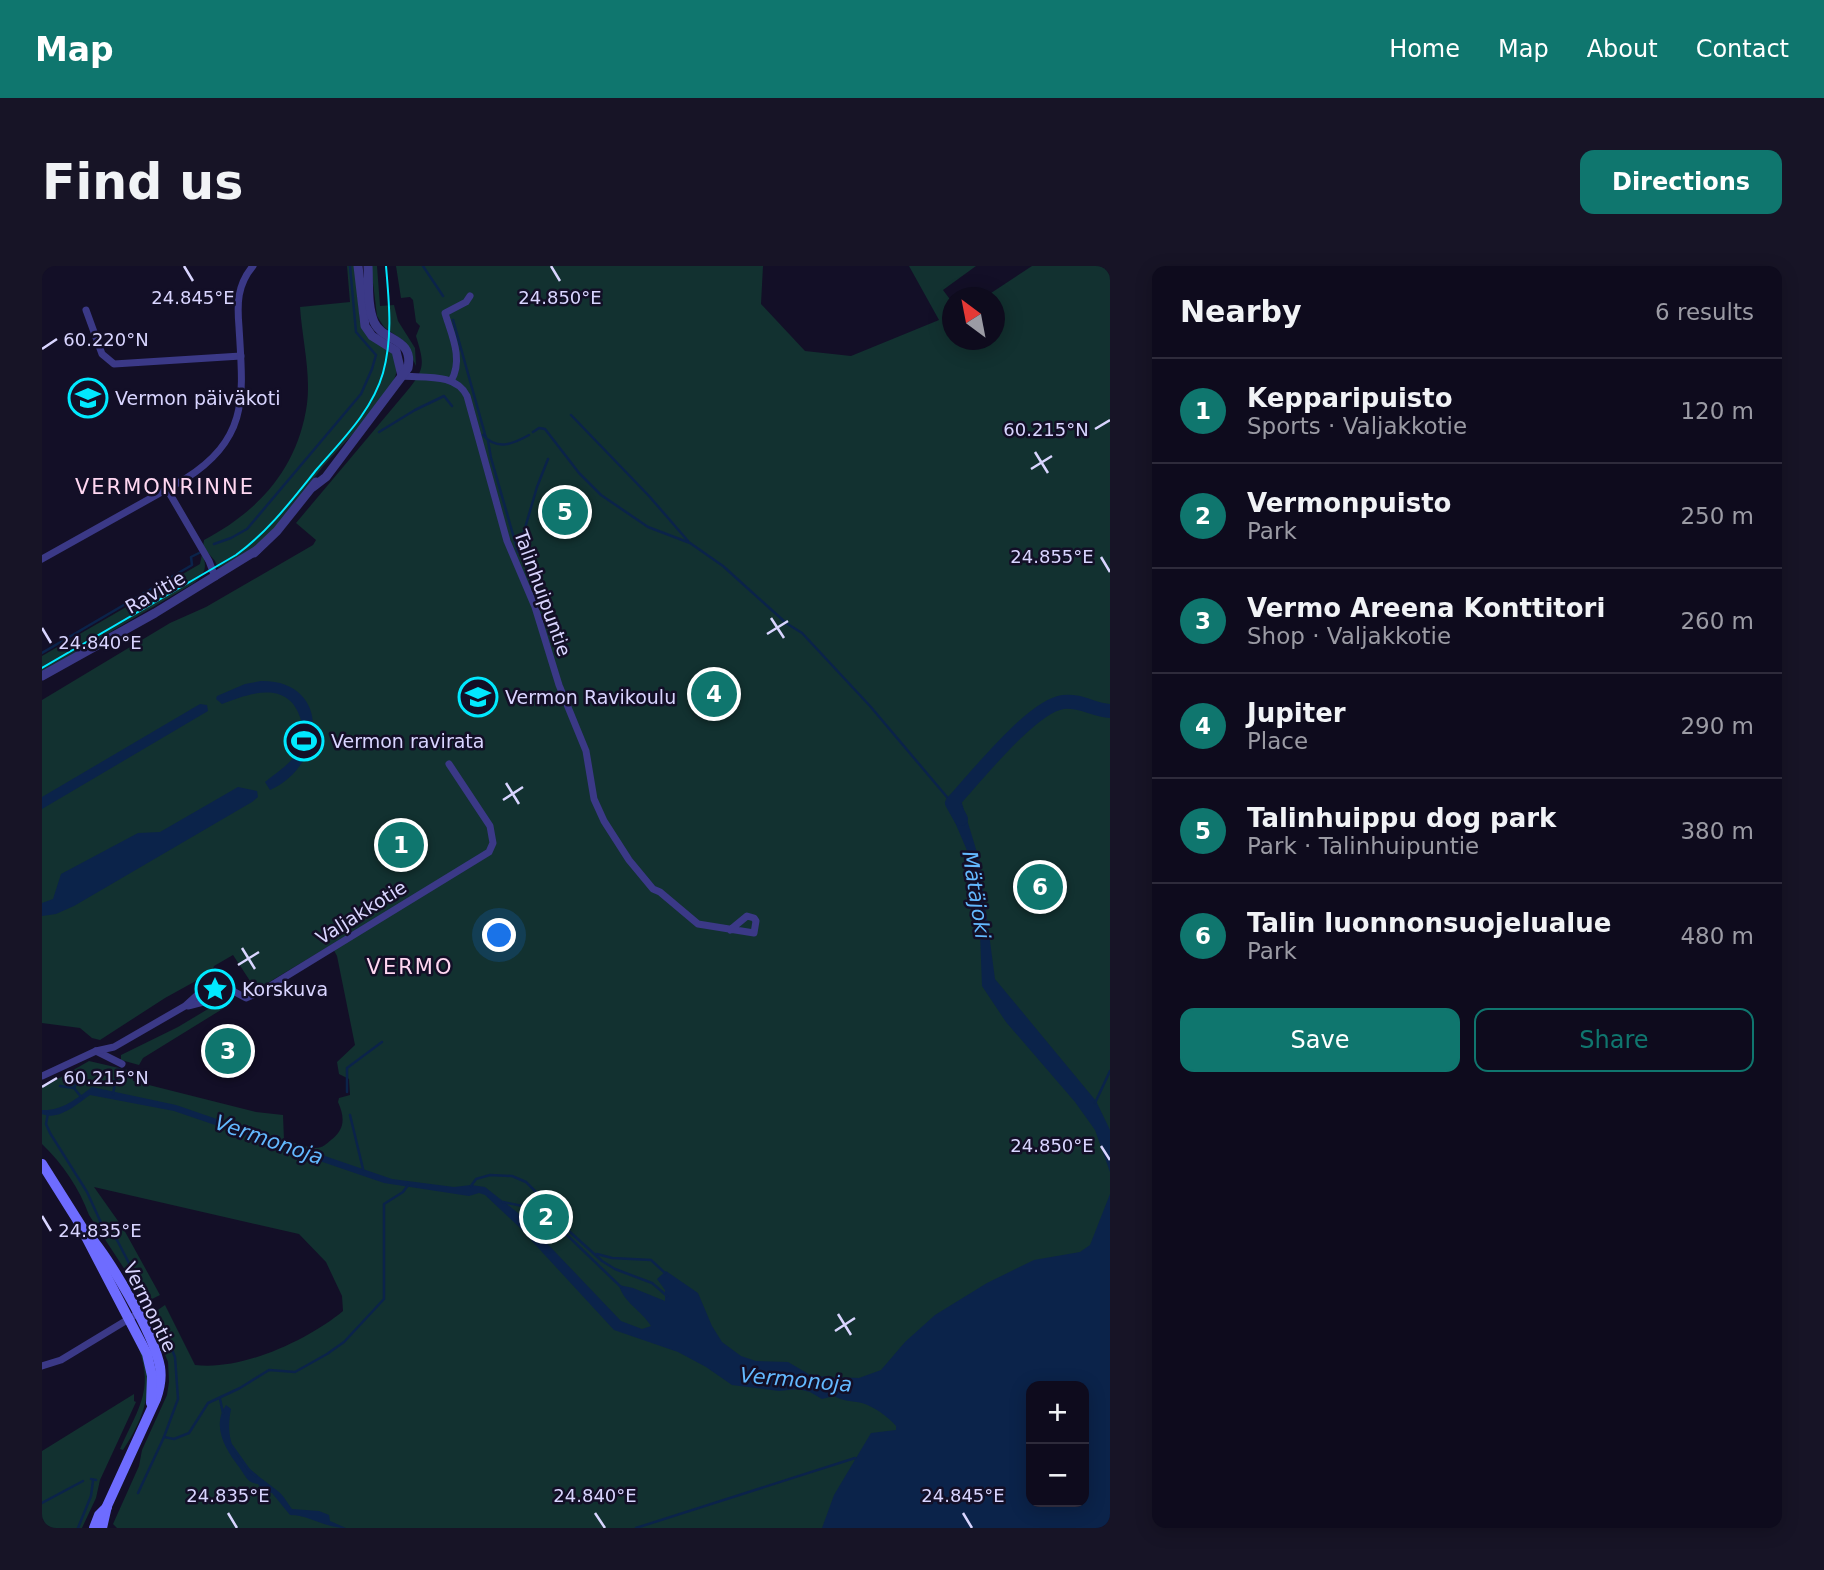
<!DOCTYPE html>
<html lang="en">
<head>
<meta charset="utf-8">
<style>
	body { margin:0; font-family:"DejaVu Sans",sans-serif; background:#171426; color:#f1f3f6 }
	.controls { position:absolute; right:21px; bottom:21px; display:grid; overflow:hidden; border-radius:14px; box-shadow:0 4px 18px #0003 }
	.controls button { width:63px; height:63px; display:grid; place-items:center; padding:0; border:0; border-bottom:2px solid #2e2b3b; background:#0e0b1d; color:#f1f3f6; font:35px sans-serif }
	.compass { position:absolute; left:900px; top:21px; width:63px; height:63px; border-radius:50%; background:#0e0b1d; box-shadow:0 4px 18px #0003; rotate:328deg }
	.you { position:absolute; left:458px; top:670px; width:24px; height:24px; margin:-18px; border:5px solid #fff; border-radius:50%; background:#1a73e8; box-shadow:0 0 0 10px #1a73e833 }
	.badge { display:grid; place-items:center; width:46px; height:46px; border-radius:50%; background:#0f766e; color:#fff; font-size:23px; font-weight:700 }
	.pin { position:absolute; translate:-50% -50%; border:4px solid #fff; box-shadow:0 2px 7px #0006 }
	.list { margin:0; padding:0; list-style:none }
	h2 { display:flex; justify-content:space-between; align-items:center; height:91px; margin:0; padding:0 28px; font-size:30px }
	h2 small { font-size:23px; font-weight:400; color:#9b9ba4 }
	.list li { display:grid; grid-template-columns:46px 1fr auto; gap:21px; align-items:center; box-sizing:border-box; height:105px; padding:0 28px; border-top:2px solid #2e2b3b }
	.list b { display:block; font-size:26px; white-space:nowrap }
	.list p { margin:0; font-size:23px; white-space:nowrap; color:#9b9ba4 }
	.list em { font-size:23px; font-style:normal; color:#9b9ba4 }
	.actions { display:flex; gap:14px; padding:21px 28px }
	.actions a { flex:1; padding:16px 0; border:2px solid #0f766e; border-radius:14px; text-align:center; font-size:24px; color:#0f766e }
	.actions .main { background:#0f766e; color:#fff }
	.map { position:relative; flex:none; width:1068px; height:1262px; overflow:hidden; border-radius:14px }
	header { display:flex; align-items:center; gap:42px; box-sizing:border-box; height:98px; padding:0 35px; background:#0f766e; color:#fff }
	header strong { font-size:33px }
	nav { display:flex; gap:38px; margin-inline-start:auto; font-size:24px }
	.intro { display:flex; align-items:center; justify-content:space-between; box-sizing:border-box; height:168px; padding:0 42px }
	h1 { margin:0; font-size:49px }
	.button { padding:18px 32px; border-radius:14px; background:#0f766e; color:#fff; font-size:24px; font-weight:700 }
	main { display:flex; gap:42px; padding:0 42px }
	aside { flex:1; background:#0e0b1d; border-radius:14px; box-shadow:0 4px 18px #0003 }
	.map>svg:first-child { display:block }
</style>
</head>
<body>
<header>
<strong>Map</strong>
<nav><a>Home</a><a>Map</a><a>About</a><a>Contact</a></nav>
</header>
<div class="intro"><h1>Find us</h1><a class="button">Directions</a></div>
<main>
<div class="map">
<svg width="1068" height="1262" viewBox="0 0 1068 1262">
	<rect width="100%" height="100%" fill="#130f27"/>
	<!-- green -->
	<g fill="#123130">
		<path d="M305,0h8l5,56c13,12 36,26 37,45 1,25 -59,81 -76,102 -20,25 -38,53 -62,74 -11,10 -28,20 -41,25l-3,-7 -12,-14 1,-7c55,-29 94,-72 103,-136 4,-31 -5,-66 -7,-97l50,-5z"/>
		<path d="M329,0h6l3,40 14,-1 4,16 17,27 1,18 -11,-24 -21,-15 -7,-11z"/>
		<path d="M354,0h367l-2,38 44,47 46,5 88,-36 -30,-54h67l-33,24 9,12v38h42v-42l-9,-1 47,-31h78v1027l-200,124 -65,111h-728l-4,-4 26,-58 3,-16 25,-55 2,-13 -1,-20 -15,-37 -1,-11 13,-9 30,60c47,6 113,-25 148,-54l-1,-15 -16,-34 -27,-28 -205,-47 29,41 37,67 -14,7 -57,-87c-10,-27 -26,-51 -47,-71v-56l47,-27 43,10 1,10 123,31 27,3 1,25c10,2 23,8 32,8 7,0 10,-4 15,-8 14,-11 14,-22 7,-38l1,-4 11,-3 -1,-16 -10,-5 -2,-12 18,-17 -18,-89 -6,-11 -75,45 -23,-35 -19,11 -2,6 -47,26 -65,42 -8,-2 -12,-10 -38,-5v-323l128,-77 36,-16 107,-62 3,-5 -20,-17 111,-132c19,-23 17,-28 9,-55l4,-10 -4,-4 -3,-22 -3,-3 -9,1z"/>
		<path d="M160,288c6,13 3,20 -8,29l-152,89v-16l158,-92z"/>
		<path d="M176,737h2l4,5 -81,50 -4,7 -18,-5v-5l57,-28z"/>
		<path d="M93,1073c26,34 10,79 -12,111l-3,-1c20,-44 36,-62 15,-110z"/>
		<path d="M92,1128v7l2,1 -36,78 -4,18 -14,30h-40v-77z"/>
	</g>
	<!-- water -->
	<g fill="#0b234a" fill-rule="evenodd">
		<path d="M219,415c72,-1 64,85 9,109l-5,-8c12,-10 29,-20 35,-35 4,-9 4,-18 1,-27 -12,-41 -51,-27 -79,-16l-6,-5 1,-3 28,-12z"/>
		<path d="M158,438l7,1 1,6 -166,98v-12z"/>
		<path d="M196,521l19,4 1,6 -6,5 -178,104 -18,8 -14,2v-13l11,-4 8,-25 77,-41 22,-1z"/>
		<path d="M919,534l18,59 16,120 101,122 14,29v42l-15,-42 -20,-28 -69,-80 -24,-36 -2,-53 -11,-78 -21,-49z"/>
		<path d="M50,821l84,18 216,74 62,8 17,-2 14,2 33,26 103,108 21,8 9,-3c-9,-15 -28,-24 -32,-41l14,3 32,13v-11l-8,-11 9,-8 32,22 14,33 10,16 19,14 15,5 32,1 24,14 47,2 22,-8 24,-28 30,-27 52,-32 47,-23 46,-8 10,-7 20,-51v334h-288l12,-33 37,-62 25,-3v-4c-9,-10 -21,-19 -34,-23 -10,-2 -19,-2 -28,-7l-12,3 -12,-7 -12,-3 -19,2 -47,-6 -26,-18 -28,-15 -64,-22 -96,-104 -33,-31 -6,-2 -10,3 -85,-13 -210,-72 -84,-16c-13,9 -31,26 -48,19v-4c20,1 34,-11 50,-23zM989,1120h53v116h-53z"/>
		<path d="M184,1139l5,4c-9,45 16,58 48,83 5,4 9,12 13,17l27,2 10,4 1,6 16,7c-22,0 -36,-13 -56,-13l-18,-22 -9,-1 -5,-8c-11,-1 -13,-9 -19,-17 -13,-17 -28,-41 -13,-62z"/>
	</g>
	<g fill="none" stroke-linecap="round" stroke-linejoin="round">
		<!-- stream -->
		<g stroke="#0b234a" stroke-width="2.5">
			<path d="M381,0l20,30"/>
			<path d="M411,54l33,118"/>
			<path d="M529,149l78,81 39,45"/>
			<path d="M337,166l36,-22 29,-14 8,10"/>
			<path d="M491,166l6,-4 6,1 34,44 22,22 47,32 42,16 33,23 63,57 16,10 68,73 82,97"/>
			<path d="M441,169c14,16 30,9 46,0"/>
			<path d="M446,175l3,17 27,94 19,-65 11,-28"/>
			<path d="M172,278l17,-6 16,-9 114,-135 11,-25 4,-14 -20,-23 -6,-66"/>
			<path d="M0,387l150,-88 -1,-8 8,-4"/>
			<path d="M76,805l1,-2"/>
			<path d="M18,820l14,2 8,10"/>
			<path d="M32,822l7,-14"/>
			<path d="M305,826v-24l35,-26"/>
			<path d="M71,828l3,-17"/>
			<path d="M1053,837l15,-32"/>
			<path d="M6,847l-2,11 4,9 37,59 15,33 15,15 14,27 -2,2"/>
			<path d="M308,849l13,54"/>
			<path d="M429,920l5,-7 14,-4 22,1 14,6 12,12 21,28 43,39 13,8 37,14 15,13"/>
			<path d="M461,936l38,8 80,77"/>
			<path d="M555,988l15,4 39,2 14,13"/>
			<path d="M178,1133l3,14"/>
			<path d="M122,1171l10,2 15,-6 19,-30 32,-15 29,-18 26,2 32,-18 17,-12 40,-43v-95l19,-12 5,-7"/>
			<path d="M190,1180l17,24 7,6"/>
			<path d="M49,1213l5,1"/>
			<path d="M96,1227l26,-56 14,-38 -3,-42 -15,-36"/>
			<path d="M0,1237l41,-22"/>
			<path d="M36,1262l13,-32 2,-15"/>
			<path d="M594,1262l219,-70"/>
		</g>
		<!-- river -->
		<path stroke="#0b234a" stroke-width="14" d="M919,553l-9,-16c23,-25 80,-97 111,-101 18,-2 30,8 47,9"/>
		<!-- minor -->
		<g stroke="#3b3987" stroke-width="7">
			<path d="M44,44l16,44 12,10 127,-8"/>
			<path d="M360,110c23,2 54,-3 65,20l40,145 28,66 24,78 27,66 8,48 10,22 25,39 24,29 7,3 38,32 56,9 2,-12 -2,-3 -7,-2 -17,14"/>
			<path d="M409,115c13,-22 0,-47 -6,-68l21,-11 4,-6"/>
			<path d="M125,223l42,72 6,16"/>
			<path d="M0,293l143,-80c65,-41 58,-84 54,-152 -2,-23 -2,-42 14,-61"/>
			<path d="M146,740l27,-7 18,-8"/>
			<path d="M54,785l26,13"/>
			<path d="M0,810l54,-25 18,-4 71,-41 32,-29 6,-1 6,3 4,12 13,7 16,-7 227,-139 4,-9 -3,-17 -41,-62"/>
			<path d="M0,1100l19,-6 76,-46"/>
		</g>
		<!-- tertiary -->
		<g stroke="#3b3987" stroke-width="9">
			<path d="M316,0l7,60 7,10 24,15 6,25"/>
			<path d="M271,221l13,-10 82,-109c6,-31 -25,-26 -34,-46 -7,-16 -5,-39 -6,-56"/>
			<path d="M212,287l23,-22 39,-49"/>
			<path d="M0,410l113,-63 102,-63"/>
		</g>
		<!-- secondary -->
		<g stroke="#6e6cff" stroke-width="10">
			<path d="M0,898l41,65c24,24 71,105 77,138 2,12 0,21 -4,32l-49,107 -5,22"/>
			<path d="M43,969l62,119 5,22 -1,27"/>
			<path d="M52,1262l5,-13 8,-8"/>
		</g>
		<!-- tram -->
		<path stroke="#01e9ff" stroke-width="2" d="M0,402l194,-113c32,-23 56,-55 81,-86 25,-29 55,-58 66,-96 10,-36 6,-71 3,-107"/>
	</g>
	<!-- ticks -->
	<path fill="none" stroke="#d9d5ff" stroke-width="2.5" d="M142,0l9,15M509,0l9,15M0,83l15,-10M1053,163l15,-9M993,186l13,21M989,203l21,-13M1059,291l9,15M729,352l13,20M0,362l9,15M725,368l21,-13M464,517l13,21M461,534l20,-13M200,682l13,21M196,699l21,-13M0,821l15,-9M1059,880l9,14M0,950l9,15M796,1048l13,21M793,1065l20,-13M186,1247l9,15M553,1247l10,15M921,1247l9,15"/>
	<!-- icons -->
	<defs>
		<symbol id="school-ring" viewBox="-11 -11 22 22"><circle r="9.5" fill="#130f27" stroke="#01e9ff" stroke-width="1.5"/><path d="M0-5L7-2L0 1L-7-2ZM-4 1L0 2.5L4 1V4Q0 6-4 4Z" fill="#01e9ff"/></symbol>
		<symbol id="stadium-ring" viewBox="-11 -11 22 22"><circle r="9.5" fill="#130f27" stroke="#01e9ff" stroke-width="1.5"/><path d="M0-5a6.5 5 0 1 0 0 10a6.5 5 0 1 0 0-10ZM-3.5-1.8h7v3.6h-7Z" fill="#01e9ff"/></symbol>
		<symbol id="sight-ring" viewBox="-11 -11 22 22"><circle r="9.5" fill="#130f27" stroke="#01e9ff" stroke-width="1.5"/><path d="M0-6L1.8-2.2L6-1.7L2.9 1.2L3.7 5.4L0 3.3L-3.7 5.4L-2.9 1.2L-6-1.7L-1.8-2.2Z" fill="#01e9ff"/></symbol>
	</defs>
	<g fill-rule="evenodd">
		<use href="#school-ring" x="24" y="110" width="44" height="44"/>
		<use href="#school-ring" x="414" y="409" width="44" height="44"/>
		<use href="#stadium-ring" x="240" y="453" width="44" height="44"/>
		<use href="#sight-ring" x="151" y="701" width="44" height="44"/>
	</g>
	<g text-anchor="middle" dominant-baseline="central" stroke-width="5" stroke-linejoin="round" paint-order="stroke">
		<!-- poi labels -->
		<g font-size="19" fill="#d9d5ff" stroke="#130f27" text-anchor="start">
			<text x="73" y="132">Vermon päiväkoti</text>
			<text x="463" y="431">Vermon Ravikoulu</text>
			<text x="289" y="475">Vermon ravirata</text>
			<text x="200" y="723">Korskuva</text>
		</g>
		<!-- street labels -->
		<g font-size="19" fill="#d9d5ff" stroke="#130f27">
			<text transform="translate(113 326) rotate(-30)">Ravitie</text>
			<text transform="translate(501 327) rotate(70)">Talinhuipuntie</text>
			<text transform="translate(319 646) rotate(-32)">Valjakkotie</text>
			<text transform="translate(108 1041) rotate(64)">Vermontie</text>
		</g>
		<!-- neighbourhood labels -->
		<g font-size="21" letter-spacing="2" fill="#ffd7f1" stroke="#130f27">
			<text x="123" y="221">VERMONRINNE</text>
			<text x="368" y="701">VERMO</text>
		</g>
		<!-- water labels -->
		<g font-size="21" font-style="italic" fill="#63b9ff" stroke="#130f27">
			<text transform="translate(934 629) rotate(81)">Mätäjoki</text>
			<text transform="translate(227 874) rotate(19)">Vermonoja</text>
			<text transform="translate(754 1114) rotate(5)">Vermonoja</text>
		</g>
	</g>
	<g font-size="18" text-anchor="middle" fill="#d9d5ff" stroke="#130f27" stroke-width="5" stroke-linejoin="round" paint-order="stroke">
		<text x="518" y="38">24.850°E</text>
		<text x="151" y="38">24.845°E</text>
		<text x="64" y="80">60.220°N</text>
		<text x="1004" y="170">60.215°N</text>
		<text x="1010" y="297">24.855°E</text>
		<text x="58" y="383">24.840°E</text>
		<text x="64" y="818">60.215°N</text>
		<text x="1010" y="886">24.850°E</text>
		<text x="58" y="971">24.835°E</text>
		<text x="186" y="1236">24.835°E</text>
		<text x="553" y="1236">24.840°E</text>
		<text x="921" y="1236">24.845°E</text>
	</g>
</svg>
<div class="controls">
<button>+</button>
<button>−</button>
</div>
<svg class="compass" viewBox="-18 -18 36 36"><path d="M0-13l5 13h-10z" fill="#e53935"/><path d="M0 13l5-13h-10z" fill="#9b9ba4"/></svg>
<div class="you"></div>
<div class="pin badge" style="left:359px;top:579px">1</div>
<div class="pin badge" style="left:504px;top:951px">2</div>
<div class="pin badge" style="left:186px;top:785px">3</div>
<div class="pin badge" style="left:672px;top:428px">4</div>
<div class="pin badge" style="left:523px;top:246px">5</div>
<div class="pin badge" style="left:998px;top:621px">6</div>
</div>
<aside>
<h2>Nearby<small>6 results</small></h2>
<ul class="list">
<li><span class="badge">1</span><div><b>Kepparipuisto</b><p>Sports · Valjakkotie</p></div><em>120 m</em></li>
<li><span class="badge">2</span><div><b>Vermonpuisto</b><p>Park</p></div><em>250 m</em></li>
<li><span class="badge">3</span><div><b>Vermo Areena Konttitori</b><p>Shop · Valjakkotie</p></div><em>260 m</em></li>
<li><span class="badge">4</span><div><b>Jupiter</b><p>Place</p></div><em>290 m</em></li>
<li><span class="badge">5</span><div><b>Talinhuippu dog park</b><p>Park · Talinhuipuntie</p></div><em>380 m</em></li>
<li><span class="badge">6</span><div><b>Talin luonnonsuojelualue</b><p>Park</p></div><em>480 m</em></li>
</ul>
<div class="actions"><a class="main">Save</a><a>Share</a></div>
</aside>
</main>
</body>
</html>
